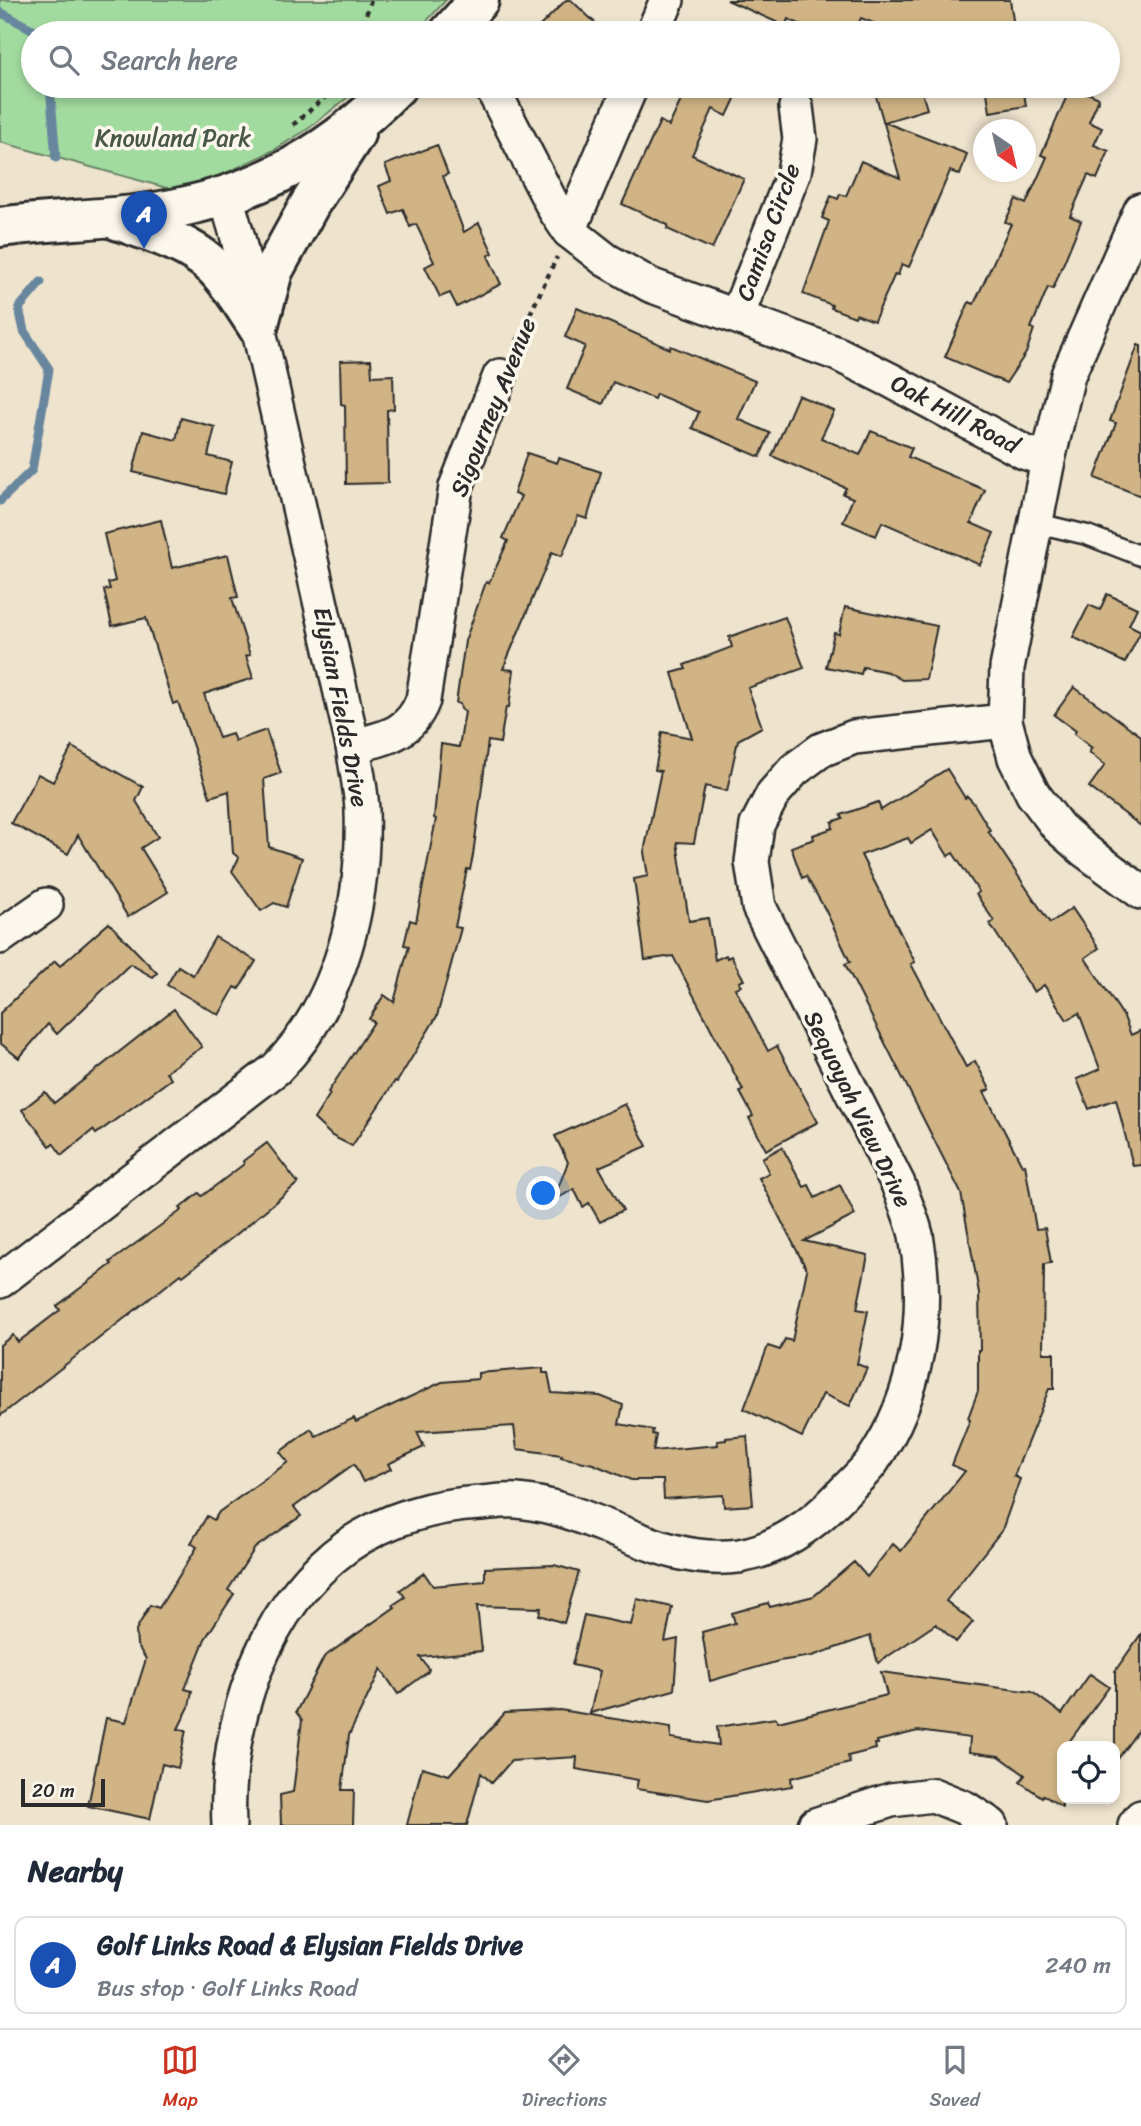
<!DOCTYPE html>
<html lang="en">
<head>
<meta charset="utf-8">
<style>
	body { margin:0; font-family:Sriracha,sans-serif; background:#f6f6f7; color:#1f2937 }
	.controls { position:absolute; right:21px; bottom:21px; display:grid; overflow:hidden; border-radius:14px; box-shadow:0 4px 10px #0003 }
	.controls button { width:63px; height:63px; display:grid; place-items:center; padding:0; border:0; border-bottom:2px solid #e0e1e3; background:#fff; color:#1f2937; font:35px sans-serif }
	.compass { position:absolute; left:973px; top:119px; width:63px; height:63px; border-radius:50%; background:#fff; box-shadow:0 4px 10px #0003; rotate:146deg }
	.scale { position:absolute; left:21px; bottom:18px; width:84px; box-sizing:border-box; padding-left:7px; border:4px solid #2b2b2b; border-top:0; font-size:19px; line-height:24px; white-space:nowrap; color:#2b2b2b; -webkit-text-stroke:5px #fbf7ec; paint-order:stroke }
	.you { position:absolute; left:544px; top:1194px; width:24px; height:24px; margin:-18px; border:5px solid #fff; border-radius:50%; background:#1a73e8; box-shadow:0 0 0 10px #1a73e833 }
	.badge { display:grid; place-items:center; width:46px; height:46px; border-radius:50%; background:#c8321e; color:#fff; font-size:23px; font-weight:700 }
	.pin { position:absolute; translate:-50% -58px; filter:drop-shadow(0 2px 4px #0008) }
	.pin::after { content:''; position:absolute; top:37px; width:24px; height:21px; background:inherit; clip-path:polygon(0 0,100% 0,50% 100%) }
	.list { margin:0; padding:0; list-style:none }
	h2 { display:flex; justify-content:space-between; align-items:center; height:91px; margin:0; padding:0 28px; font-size:30px }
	h2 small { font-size:23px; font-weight:400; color:#747a83 }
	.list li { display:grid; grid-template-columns:46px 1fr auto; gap:21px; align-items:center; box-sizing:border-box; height:98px; margin:0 14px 14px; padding:0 14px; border:2px solid #e0e1e3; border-radius:14px }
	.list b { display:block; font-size:26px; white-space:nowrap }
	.list p { margin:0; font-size:23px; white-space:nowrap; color:#747a83 }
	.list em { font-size:23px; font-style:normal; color:#747a83 }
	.icon { flex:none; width:38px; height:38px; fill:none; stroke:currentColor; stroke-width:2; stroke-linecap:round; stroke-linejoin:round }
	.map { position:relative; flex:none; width:1141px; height:1825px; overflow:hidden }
	.search { position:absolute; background:#fff; box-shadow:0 4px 10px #0003; left:21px; right:21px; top:21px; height:77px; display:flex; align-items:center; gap:18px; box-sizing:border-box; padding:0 24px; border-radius:38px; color:#747a83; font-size:26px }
	.sheet { height:203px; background:#fff }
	nav { display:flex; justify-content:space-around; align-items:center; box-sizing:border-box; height:98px; border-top:2px solid #e0e1e3; background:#fff; font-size:19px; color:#747a83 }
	nav a { display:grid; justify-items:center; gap:4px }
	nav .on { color:#c8321e }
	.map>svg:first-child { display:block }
</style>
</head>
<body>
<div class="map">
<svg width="1141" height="1825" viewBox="0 0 1141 1825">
	<rect width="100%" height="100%" fill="#eee3cd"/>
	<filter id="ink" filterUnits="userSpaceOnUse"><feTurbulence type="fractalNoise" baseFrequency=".0143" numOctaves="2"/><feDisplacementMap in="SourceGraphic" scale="14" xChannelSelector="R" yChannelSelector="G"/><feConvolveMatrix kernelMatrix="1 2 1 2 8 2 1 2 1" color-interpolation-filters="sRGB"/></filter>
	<g filter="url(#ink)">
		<!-- green -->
		<path fill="#a2db9f" stroke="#668365" stroke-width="2" d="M0,0h446l-30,33h-383v53h329l-54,43 -34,21 -58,28 -42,12 -174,-48z"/>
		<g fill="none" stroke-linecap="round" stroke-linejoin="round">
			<!-- stream -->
			<g stroke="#67879f" stroke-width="9">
				<path d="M0,12l39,21"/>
				<path d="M50,86l6,72"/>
				<path d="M0,501l32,-31 17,-101 -25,-38 -5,-23 22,-26"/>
			</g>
		</g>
		<!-- building -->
		<g fill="#d0b485" stroke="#2b2b2b" stroke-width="2">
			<path d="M566,0h5l35,33h-73z"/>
			<path d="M727,0h283l5,33h-117l-37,-15 -7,15h-34l-32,-14 -3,7z"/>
			<path d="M660,86h81l-14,30 -14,-7 -21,46 52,24 -32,70 -45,-20 1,-4 -46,-21 38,-83 9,5 14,-30z"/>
			<path d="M873,86h47l7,23 -43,13 83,32 -7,21 -10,-4 -41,96 -7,-3 -4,11 -3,-1 -21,47 -18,-7 -1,3 -24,-9 1,-3 -29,-11 26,-73 -7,-3 9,-22 7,3 2,-5 6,2 15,-35 39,17z"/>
			<path d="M986,86h37l3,20 -36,6z"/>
			<path d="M1070,89h9l20,9 -10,24 13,6 -8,17 15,6 -12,28 -9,-4 -18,41 11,5 -28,68 -5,-2 -17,41 3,1 -8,24 -20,30 -61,-26 24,-55 5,2 37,-80 -6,-2 11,-23 10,5 21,-47 -6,-2z"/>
			<path d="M437,145l11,29 -5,2 21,56 15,-9 14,30 -5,3 13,28 -44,23 -7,-14 -10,4 -15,-30 9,-5 -18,-38 -6,3 -7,-18 -13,5 -11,-28 12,-5 -6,-16z"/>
			<path d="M577,308l93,41 1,-3 84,35 -17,38 32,14 -10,24 -68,-29 7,-16 -43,-18 -2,5 -41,-17 -10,22 -36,-15 18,-43 -20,-9z"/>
			<path d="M1138,345l3,1v150l-46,-18 21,-55 -6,-2z"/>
			<path d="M371,360l1,16 21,-1 1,34 -7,1 1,73 -42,1 -1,-79 -4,-1 -1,-43z"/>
			<path d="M798,395l36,16 -13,27 39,17 11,-24 41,17 -4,9 77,33 -14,33 23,10 -14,32 -98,-43 -6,14 -33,-14 10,-24 -10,-4 3,-6 -74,-32z"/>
			<path d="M181,418l34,9 -7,29 24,6 -8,32 -91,-22 10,-41 33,9z"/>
			<path d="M527,453l30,10 2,-5 42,14 -14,47 -9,-3 -16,40 -10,-4 -49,117 11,1 -5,37h-3l-6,36 -12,-2 -15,114 -3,15 -3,-1 -12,58 6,1 -24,88 -40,66 -2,-1 -43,65 -20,-10 -18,-17 16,-25 -2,-2 46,-70 -5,-3 15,-24 10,7 15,-56 -5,-1 6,-25 6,2 20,-103 -2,-1 7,-74 18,3 6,-35 -4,-3 -1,-5 -4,-1 9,-62 21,-59 3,1 19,-42 -5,-3 18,-42 -7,-2z"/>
			<path d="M161,520l11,48 56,-13 10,42 -6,1 18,57 -4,1 7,22 -49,16 15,44 13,-4 3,7 31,-11 15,43 -17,6 5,68 33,11 -16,49 -12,-4 -13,8 -29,-40 7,-13 -6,-5 -4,-62 -19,6 -32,-95 -5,2 -27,-86 -34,8 -8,-36 6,-1 -2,-6 7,-2 -11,-47z"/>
			<path d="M1107,594l30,14 -8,17 12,6 -16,32 -52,-26 16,-32 11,5z"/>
			<path d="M845,607l92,19 -11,53 -24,1 -14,-8 -25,-5 -2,7 -35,-7 8,-34 5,1z"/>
			<path d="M785,617l19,51 -56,20 14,39 -24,13 -11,51 -22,-5 -11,57 -17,-1 12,79 19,-3 7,42 11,-5 1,3 4,-2 13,24 -5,2 2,4 -6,2 33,63 9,-5 41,76 -52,28 -17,-32 4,-2 -13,-24 3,-2 -70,-134 -28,4 -11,-81 14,-3 -4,-24 17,-81 -6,-1 7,-38 30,6 -20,-65 14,-4 -2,-4 48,-18 -3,-10z"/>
			<path d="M1074,687l67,49v90l-52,-39 16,-22 -16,-13 3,-4 -18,-14 2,-3 -22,-16z"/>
			<path d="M72,747l71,40 -7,14 22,36 -17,11 27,44 -40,25 -50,-82 -10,19 -57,-31 27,-49 15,8z"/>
			<path d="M947,769l18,29 2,-2 6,6 17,28 -2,1 62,92 22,-15 27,40 -14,10 39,59 7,18 10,-5v135l-8,1 -17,-67 -27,10 -12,-30 23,-10 -21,-56 -12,7 -23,-35 -10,7 -44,-68 4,-3 -18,-27 3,-2 -26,-39 -5,3 -16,-26 -21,13 -3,-5 -47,17 54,107 -4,2 55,103 9,-6 15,28 -6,3 38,73 3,-1 11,65 9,-1 6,35 -7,1 -1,89h11v36h-5l-35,87 6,3 -18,51 -56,71 27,21 -17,20 -20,-18 -58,39 -8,-27 -58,20 -33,5 -69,20 -8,-49 33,-9 -3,-10 36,-10 2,4 44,-11 40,-34 13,15 26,-33 8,7 64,-80 -13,-6 18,-45 -2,-2 10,-27v-41h2l-1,-57 -18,-100 -116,-229 5,-2 -24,-51 -20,-35 -4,2 -11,-31 23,-8 -1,-4 20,-7 -1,-6 11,-4 -2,-3 37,-13 3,8z"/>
			<path d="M109,923l48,50 -4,4 -23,-13 -73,70 -9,-10 -29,34 -19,-15v-30l55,-52 5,5z"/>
			<path d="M215,937l41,24 -17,28 -4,-2 -16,28 -52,-30 11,-19 15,9z"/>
			<path d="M174,1009l28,38 -36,25 5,7 -75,55 -3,-4 -31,25 -9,-12 -3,3 -28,-36 23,-18 9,11z"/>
			<path d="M625,1104l22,42 -48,21 24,43 -23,12 -11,-19 -6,4 -9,-18 -21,12 15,-39 -13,-26z"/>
			<path d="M267,1143l31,40 -61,51 -54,42 -2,-2 -181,142v-71l13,-10 5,7 42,-32 -3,-4 55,-42 -2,-2 72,-52 -2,-2 19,-15 3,3 42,-32 -1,-3z"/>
			<path d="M782,1147l22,40 5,-2 6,13 25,-13 15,30 -51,26 64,14 -11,54 11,2 -11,53 10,4 -17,38 -27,-12 -21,43 -58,-28 24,-63 12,4 5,-11 7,2 15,-71 -48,-92 10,-5 -7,-15z"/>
			<path d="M543,1368v5h5l4,20 48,3 23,9 -4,19 34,6 -1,4 4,1 -3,16 65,-6 -1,-4 9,-1v-2l21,-2 6,69 -29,2 -1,-12 -59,4 -1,-19h-32l-38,-16 -32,-7 1,-2 -45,-6 -3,-23 -97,6 7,15 -36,17 3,5 -28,13 -9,-18 -60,43 7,9 -46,32 -27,42 6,4 -29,45 -20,50 7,2 -3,16 -11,22 8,1 -8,38 -16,-4 -12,55 -62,-13 18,-88 20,4 20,-63 -9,-14 -1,-15 14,-25 9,3 38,-61 -6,-4 16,-27 7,4 5,-8 69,-50 -8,-10 31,-23 5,7 38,-18 2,4 86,-40 36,-3v-6z"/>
			<path d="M554,1565l25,7 -15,51 -25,-8 2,-7 -64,-2 5,45 -62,6 9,12 -1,3 -30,22 -17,-25 -32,66 -7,55h12l-1,35h-72l-1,-30 13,-3 9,-72 -6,-8 28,-55 71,-50 -2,-2 12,-8 -5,-7 24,-17 9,13 52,-5v-13z"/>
			<path d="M637,1599l35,8 -7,35 13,-3 -4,51 -84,23 10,-42 -28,-6 12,-50 47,10z"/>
			<path d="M1141,1634v92l-26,37v-92z"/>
			<path d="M881,1672l151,20 30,22 28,-40 19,13 -43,59h-4v61l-19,-12 -1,2 -22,-15 5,-7 -26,-19 -30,-4 1,-14 -52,-7 -41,10 1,3h-3l1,5 -28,7 2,7 -59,15 1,8 -84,14 -72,-11 2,-9 -62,-11 1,-12 -66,4 -19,22 -11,-10 -14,52h-60l15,-58 27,8 56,-62 55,-3 111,18v10l48,7 -2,-18 59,-9 2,4 109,-27z"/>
		</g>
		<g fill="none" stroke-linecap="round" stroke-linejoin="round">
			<defs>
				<path id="service" d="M1037,523l50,12 54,21"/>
				<g id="minor">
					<path d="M653,33l14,-33"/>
					<path d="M491,86l64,124 14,21 37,29 44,25 188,69 52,26 134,72 24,8 -41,208 -2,53 10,37 18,36 25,33 26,23 57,42"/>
					<path d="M569,231l62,-145"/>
					<path d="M737,316l57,-144 6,-33 -4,-32"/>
					<path d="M1048,460l20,-85 73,-165"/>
					<path d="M353,746c33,-8 57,-12 70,-46l33,-213 44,-111"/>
					<path d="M0,937l46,-32"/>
					<path d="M0,1281l276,-212c66,-67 89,-168 86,-259 -1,-21 -6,-43 -9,-64l-115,-508 -12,-41"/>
					<path d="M229,1825c-5,-100 34,-219 118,-279 39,-27 87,-41 134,-43 12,-1 24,-3 36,-2 78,6 140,66 222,55 38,-6 75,-32 101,-60 10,-11 23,-22 32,-34 46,-67 58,-148 44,-227 -4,-17 -12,-34 -18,-51l-139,-277 -7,-45 5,-37 16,-31 21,-24 27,-20 33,-13 151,-16"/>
					<path d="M815,1825l76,-25 42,-5 32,13 26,17"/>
					<path d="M1135,1825l6,-8"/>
				</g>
				<g id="secondary">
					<path d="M449,33l30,-33"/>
					<path d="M114,219c33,12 72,22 99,47 18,17 31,41 45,61"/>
					<path d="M0,227c44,-6 89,-7 134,-12 107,-13 187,-52 263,-129"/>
					<path d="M258,327l15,-56 38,-69 44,-68"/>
				</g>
			</defs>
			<!-- service casing -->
			<use href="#service" stroke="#2b2b2b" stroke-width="23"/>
			<!-- minor casing -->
			<use href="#minor" stroke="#2b2b2b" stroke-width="38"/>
			<!-- secondary casing -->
			<use href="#secondary" stroke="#2b2b2b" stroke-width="44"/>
			<!-- path -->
			<g stroke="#2b2b2b" stroke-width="4.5" stroke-dasharray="5 5" stroke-linecap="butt">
				<path d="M360,33l11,-33"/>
				<path d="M293,125l31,-27 7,-12"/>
				<path d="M513,350l44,-93"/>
			</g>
			<!-- service -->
			<use href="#service" stroke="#fbf7ec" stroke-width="18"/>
			<!-- minor -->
			<use href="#minor" stroke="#fbf7ec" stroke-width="33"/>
			<!-- secondary -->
			<use href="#secondary" stroke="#fbf7ec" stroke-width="38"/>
		</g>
	</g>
	<g text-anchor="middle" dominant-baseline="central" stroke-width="7" stroke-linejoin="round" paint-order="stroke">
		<!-- park labels -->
		<g font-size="24" fill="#495748" stroke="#fbf7ec">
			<text x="173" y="138">Knowland Park</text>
		</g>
		<!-- street labels -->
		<g font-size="24" fill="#2b2b2b" stroke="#fbf7ec">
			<text transform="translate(768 232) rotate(-70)">Camisa Circle</text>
			<text transform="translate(493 407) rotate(-68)">Sigourney Avenue</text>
			<text transform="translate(955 414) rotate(28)">Oak Hill Road</text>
			<text transform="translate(341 707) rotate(79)">Elysian Fields Drive</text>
			<text transform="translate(858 1109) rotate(64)">Sequoyah View Drive</text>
		</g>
	</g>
</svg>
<div class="controls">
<button><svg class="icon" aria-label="locate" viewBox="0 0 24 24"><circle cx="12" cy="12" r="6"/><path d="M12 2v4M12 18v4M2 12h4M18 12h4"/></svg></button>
</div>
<svg class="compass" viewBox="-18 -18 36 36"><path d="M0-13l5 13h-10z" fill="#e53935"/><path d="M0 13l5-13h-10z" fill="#747a83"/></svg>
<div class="scale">20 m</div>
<div class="you"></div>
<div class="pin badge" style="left:144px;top:249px;background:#1a4fb4">A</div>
<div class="search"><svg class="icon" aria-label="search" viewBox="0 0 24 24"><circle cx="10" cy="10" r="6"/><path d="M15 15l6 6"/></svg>Search here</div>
</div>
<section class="sheet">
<h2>Nearby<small></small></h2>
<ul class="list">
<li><span class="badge" style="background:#1a4fb4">A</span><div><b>Golf Links Road &amp; Elysian Fields Drive</b><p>Bus stop · Golf Links Road</p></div><em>240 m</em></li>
</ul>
</section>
<nav>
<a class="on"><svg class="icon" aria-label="map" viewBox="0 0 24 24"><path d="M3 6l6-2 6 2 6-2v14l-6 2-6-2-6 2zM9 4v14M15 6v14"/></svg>Map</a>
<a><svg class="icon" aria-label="directions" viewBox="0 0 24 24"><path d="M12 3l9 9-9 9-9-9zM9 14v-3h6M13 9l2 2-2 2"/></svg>Directions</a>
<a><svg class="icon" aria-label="saved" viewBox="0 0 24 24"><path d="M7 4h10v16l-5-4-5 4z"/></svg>Saved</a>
</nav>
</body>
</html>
